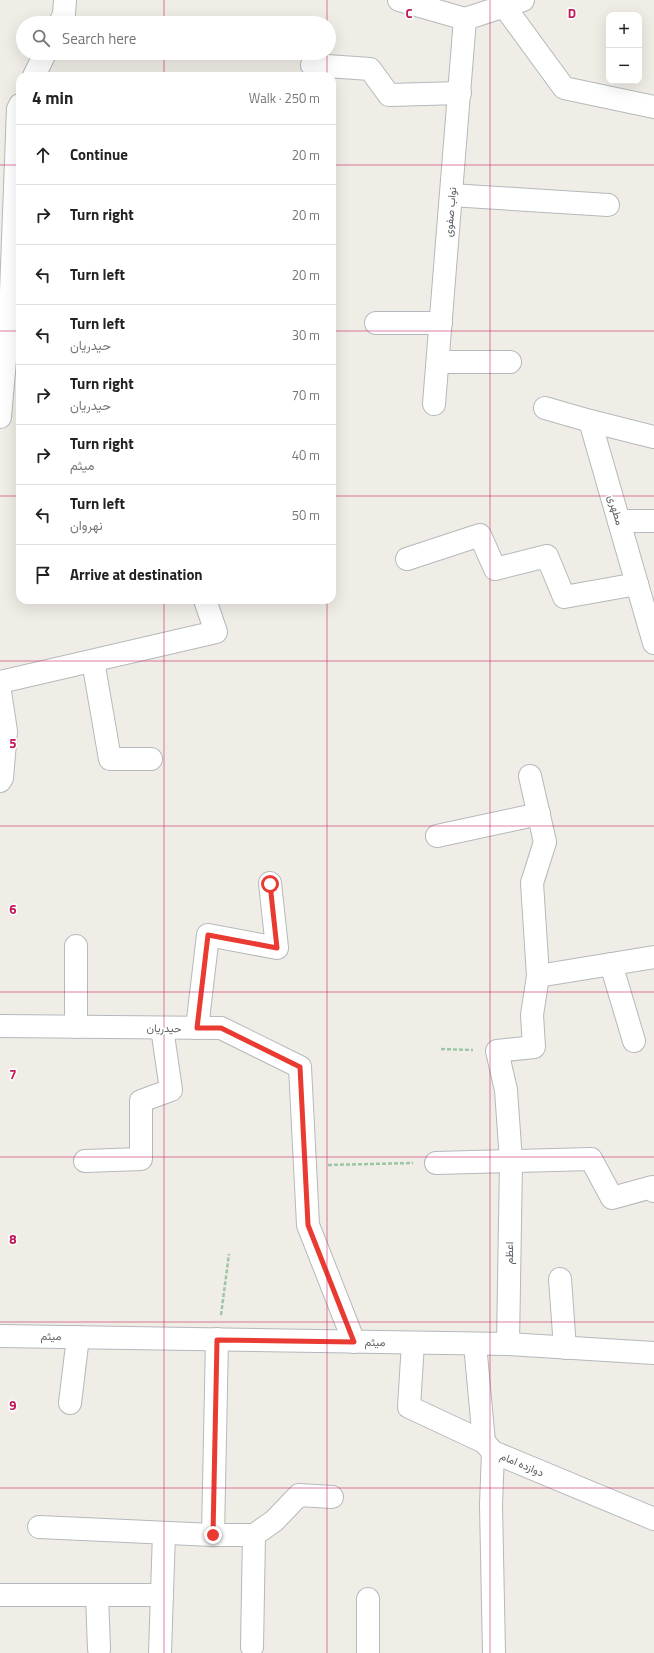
<!DOCTYPE html>
<html lang="en">
<head>
<meta charset="utf-8">
<style>
	body { margin:0; font-family:"Titillium Web",Vazirmatn,sans-serif; background:#f6f6f6; color:#222 }
	.controls { position:absolute; right:12px; top:12px; display:grid; overflow:hidden; border-radius:8px; box-shadow:0 4px 16px #0002 }
	.controls button { width:36px; height:36px; display:grid; place-items:center; padding:0; border:0; border-bottom:1px solid #e0e0e0; background:#fff; color:#222; font:20px sans-serif }
	.stop { position:absolute; width:12px; height:12px; margin:-9px; border:3px solid #e93b32; border-radius:50%; background:#fff }
	.stop.end { background:#e93b32; border-color:#fff; box-shadow:0 1px 4px #0008 }
	.list { margin:0; padding:0; list-style:none }
	h2 { display:flex; justify-content:space-between; align-items:center; height:52px; margin:0; padding:0 16px; font-size:17px }
	h2 small { font-size:13px; font-weight:400; color:#767676 }
	.list li { display:grid; grid-template-columns:26px 1fr auto; gap:12px; align-items:center; box-sizing:border-box; height:60px; padding:0 16px; border-top:1px solid #e0e0e0 }
	.list b { display:block; font-size:15px; white-space:nowrap }
	.list p { margin:0; font-size:13px; white-space:nowrap; color:#767676 }
	.list em { font-size:13px; font-style:normal; color:#767676 }
	.icon { flex:none; width:22px; height:22px; fill:none; stroke:currentColor; stroke-width:2; stroke-linecap:round; stroke-linejoin:round }
	.map { position:relative; flex:none; width:654px; height:1653px; overflow:hidden }
	.search { position:absolute; background:#fff; box-shadow:0 4px 16px #0002; left:16px; top:16px; width:320px; height:44px; display:flex; align-items:center; gap:10px; box-sizing:border-box; padding:0 14px; border-radius:22px; color:#767676; font-size:15px }
	.panel { position:absolute; background:#fff; box-shadow:0 4px 16px #0002; left:16px; top:72px; width:320px; height:532px; border-radius:12px }
	.map>svg:first-child { display:block }
</style>
</head>
<body>
<div class="map">
<svg width="654" height="1653" viewBox="0 0 654 1653">
	<rect width="100%" height="100%" fill="#efede5"/>
	<g fill="none" stroke-linecap="round" stroke-linejoin="round">
		<defs>
			<g id="minor">
				<path d="M504,6l60,82 90,19"/>
				<path d="M60,23l4,-9 1,-14"/>
				<path d="M312,65l58,4 19,26 71,-2"/>
				<path d="M34,76l11,-23"/>
				<path d="M451,195l157,10"/>
				<path d="M376,323h65"/>
				<path d="M438,362h72"/>
				<path d="M434,404l31,-385"/>
				<path d="M545,408l45,13 64,222"/>
				<path d="M0,417l11,-125 7,-183 2,-4"/>
				<path d="M590,421l64,16"/>
				<path d="M619,521h35"/>
				<path d="M407,559l73,-24 15,34 52,-13 17,41 73,-13"/>
				<path d="M93,661l17,98h41"/>
				<path d="M0,682l216,-50 -11,-32"/>
				<path d="M0,692l6,39 -4,47 -2,3"/>
				<path d="M437,836l102,-22"/>
				<path d="M611,964l23,77"/>
				<path d="M538,976l116,-19"/>
				<path d="M0,1026l221,2 79,39 8,158 46,117"/>
				<path d="M76,1027v-81"/>
				<path d="M197,1028l11,-93 69,13 -7,-65"/>
				<path d="M85,1161l56,-2v-58l30,-11 -9,-62"/>
				<path d="M436,1163l155,-4 21,39 40,-11 2,4"/>
				<path d="M560,1279l5,69"/>
				<path d="M413,1343l-4,64 75,35"/>
				<path d="M475,1344l9,98 9,10 161,67"/>
				<path d="M508,1344l3,-183 -5,-71 -9,-39 37,-4 -2,-32 6,-39 -6,-93 13,-41 -15,-66"/>
				<path d="M70,1403l8,-66"/>
				<path d="M493,1452l-2,53 3,148"/>
				<path d="M39,1527l174,8h41l-2,112"/>
				<path d="M213,1535l4,-196"/>
				<path d="M254,1535l20,-14 25,-26 33,2"/>
				<path d="M0,1595h162"/>
				<path d="M97,1595l2,54"/>
				<path d="M368,1599v54"/>
				<path d="M160,1653l4,-120"/>
			</g>
			<path id="tertiary" d="M399,0l66,19 58,-19"/>
			<path id="secondary" d="M0,1336l508,8 146,9"/>
		</defs>
		<!-- minor casing -->
		<use href="#minor" stroke="#b5b8bc" stroke-width="24"/>
		<!-- tertiary casing -->
		<use href="#tertiary" stroke="#b5b8bc" stroke-width="24"/>
		<!-- secondary casing -->
		<use href="#secondary" stroke="#b4b8bc" stroke-width="24"/>
		<!-- path -->
		<g stroke="#9bc7a6" stroke-width="2.5" stroke-dasharray="4 2" stroke-linecap="butt">
			<path d="M441,1049l32,1"/>
			<path d="M328,1165l85,-2"/>
			<path d="M221,1315l8,-61"/>
		</g>
		<!-- minor -->
		<use href="#minor" stroke="#fff" stroke-width="22"/>
		<!-- tertiary -->
		<use href="#tertiary" stroke="#fff" stroke-width="22"/>
		<!-- secondary -->
		<use href="#secondary" stroke="#fff" stroke-width="22"/>
	</g>
	<g fill="none" stroke-linecap="round" stroke-linejoin="round">
		<!-- route -->
		<path stroke="#e93b32" stroke-width="5" d="M213,1535l4,-195 137,2 -46,-117 -8,-158 -79,-39h-24l11,-93 69,13 -7,-64"/>
	</g>
	<!-- grid -->
	<path fill="none" stroke="#c2185b" stroke-width="1" stroke-opacity="0.55" d="M164,0v23M327,0v23M490,0v1653M164,53v23M327,53v23M0,165h20M332,165h322M0,331h20M332,331h322M0,496h20M332,496h322M164,600v1053M327,600v1053M0,661h654M0,826h654M0,992h654M0,1157h654M0,1322h654M0,1488h654"/>
	<g text-anchor="middle" dominant-baseline="central" stroke-width="3" stroke-linejoin="round" paint-order="stroke">
		<!-- street labels -->
		<g font-size="11" fill="#5d6165" stroke="#fff">
			<text transform="translate(450 212) rotate(-85)">نواب صفوی</text>
			<text transform="translate(616 510) rotate(74)">مطهری</text>
			<text transform="translate(164 1028) rotate(1)">حیدریان</text>
			<text transform="translate(509 1253) rotate(-89)">اعظم</text>
			<text transform="translate(51 1336) rotate(1)">میثم</text>
			<text transform="translate(375 1342) rotate(1)">میثم</text>
			<text transform="translate(522 1464) rotate(23)">دوازده امام</text>
		</g>
	</g>
	<g font-size="13" text-anchor="middle" font-weight="bold" fill="#c2185b" stroke="#fff" stroke-width="3" stroke-linejoin="round" paint-order="stroke">
		<text x="409" y="18">C</text>
		<text x="572" y="18">D</text>
		<text x="13" y="748">5</text>
		<text x="13" y="914">6</text>
		<text x="13" y="1079">7</text>
		<text x="13" y="1244">8</text>
		<text x="13" y="1410">9</text>
	</g>
</svg>
<div class="controls">
<button>+</button>
<button>−</button>
</div>
<div class="stop" style="left:270px;top:884px"></div>
<div class="stop end" style="left:213px;top:1535px"></div>
<div class="search"><svg class="icon" aria-label="search" viewBox="0 0 24 24"><circle cx="10" cy="10" r="6"/><path d="M15 15l6 6"/></svg>Search here</div>
<section class="panel">
<h2>4 min<small>Walk · 250 m</small></h2>
<ul class="list">
<li><svg class="icon" aria-label="ahead" viewBox="0 0 24 24"><path d="M12 20V5M6 11l6-6 6 6"/></svg><div><b>Continue</b></div><em>20 m</em></li>
<li><svg class="icon" aria-label="right" viewBox="0 0 24 24"><path d="M7 20v-9h11M14 6l5 5-5 5"/></svg><div><b>Turn right</b></div><em>20 m</em></li>
<li><svg class="icon" aria-label="left" viewBox="0 0 24 24"><path d="M17 20v-9H6M10 6l-5 5 5 5"/></svg><div><b>Turn left</b></div><em>20 m</em></li>
<li><svg class="icon" aria-label="left" viewBox="0 0 24 24"><path d="M17 20v-9H6M10 6l-5 5 5 5"/></svg><div><b>Turn left</b><p>حیدریان</p></div><em>30 m</em></li>
<li><svg class="icon" aria-label="right" viewBox="0 0 24 24"><path d="M7 20v-9h11M14 6l5 5-5 5"/></svg><div><b>Turn right</b><p>حیدریان</p></div><em>70 m</em></li>
<li><svg class="icon" aria-label="right" viewBox="0 0 24 24"><path d="M7 20v-9h11M14 6l5 5-5 5"/></svg><div><b>Turn right</b><p>میثم</p></div><em>40 m</em></li>
<li><svg class="icon" aria-label="left" viewBox="0 0 24 24"><path d="M17 20v-9H6M10 6l-5 5 5 5"/></svg><div><b>Turn left</b><p>نهروان</p></div><em>50 m</em></li>
<li><svg class="icon" aria-label="arrive" viewBox="0 0 24 24"><path d="M6 21V4h12l-3 4 3 4H6"/></svg><div><b>Arrive at destination</b></div></li>
</ul>
</section>
</div>
</body>
</html>
